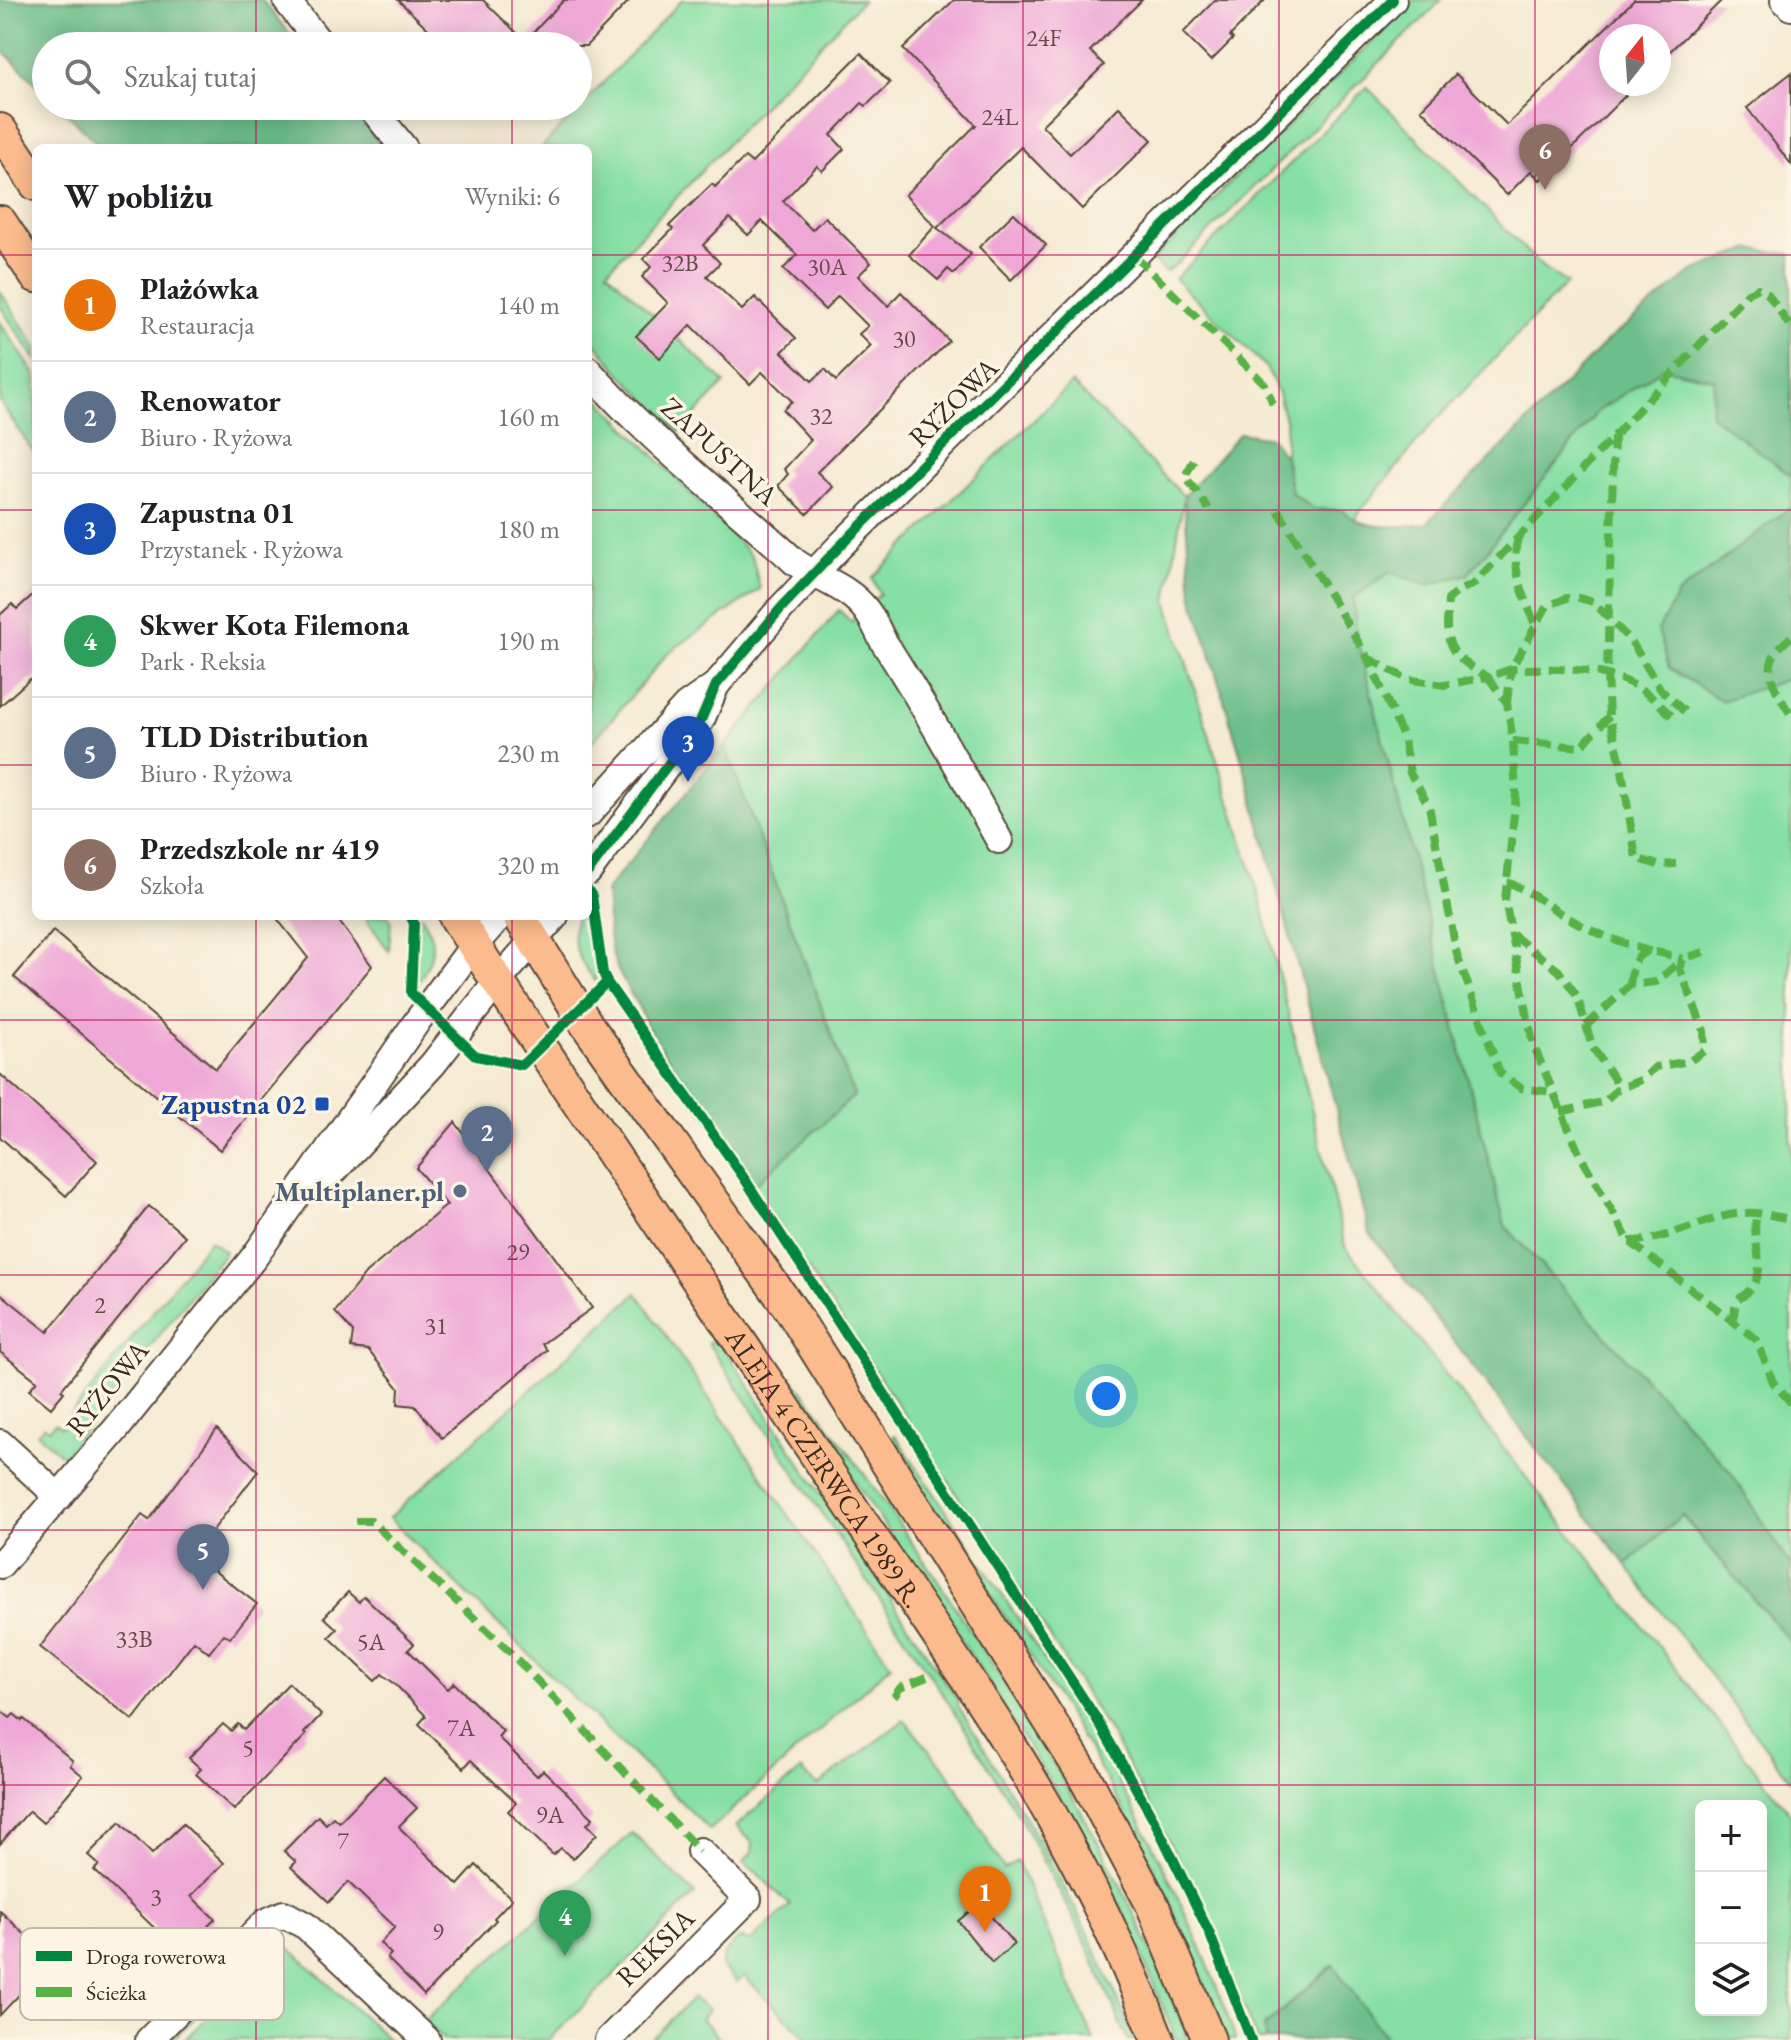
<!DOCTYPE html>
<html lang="pl">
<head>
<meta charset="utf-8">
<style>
	body { margin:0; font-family:"EB Garamond",serif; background:#f6f6f6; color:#202124 }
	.controls { position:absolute; right:24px; bottom:24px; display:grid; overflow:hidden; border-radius:12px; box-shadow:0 4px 20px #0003 }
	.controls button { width:72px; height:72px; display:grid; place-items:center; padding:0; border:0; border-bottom:2px solid #e0e0e0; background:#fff; color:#202124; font:40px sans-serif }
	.compass { position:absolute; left:1599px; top:24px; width:72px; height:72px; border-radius:50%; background:#fff; box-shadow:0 4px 20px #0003; rotate:17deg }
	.you { position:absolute; left:1106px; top:1396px; width:28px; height:28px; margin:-20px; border:6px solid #fff; border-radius:50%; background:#1a73e8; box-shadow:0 0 0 12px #1a73e833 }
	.badge { display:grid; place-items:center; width:52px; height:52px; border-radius:50%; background:#0f766e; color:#fff; font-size:26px; font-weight:700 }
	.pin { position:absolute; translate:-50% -66px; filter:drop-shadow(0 2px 4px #0008) }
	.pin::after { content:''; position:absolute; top:42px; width:28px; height:24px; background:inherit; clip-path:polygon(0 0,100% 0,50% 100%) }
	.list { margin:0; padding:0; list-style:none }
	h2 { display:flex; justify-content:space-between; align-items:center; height:104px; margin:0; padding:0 32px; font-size:34px }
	h2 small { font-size:26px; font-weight:400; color:#757577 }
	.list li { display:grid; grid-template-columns:52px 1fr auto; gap:24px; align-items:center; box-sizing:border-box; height:112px; padding:0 32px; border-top:2px solid #e0e0e0 }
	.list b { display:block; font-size:30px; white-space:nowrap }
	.list p { margin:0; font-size:26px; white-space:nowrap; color:#757577 }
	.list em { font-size:26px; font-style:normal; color:#757577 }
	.icon { flex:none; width:44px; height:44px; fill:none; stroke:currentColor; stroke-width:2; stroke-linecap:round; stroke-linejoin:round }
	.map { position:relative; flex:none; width:1791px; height:2040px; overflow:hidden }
	.search { position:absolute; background:#fff; box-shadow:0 4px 20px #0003; left:32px; top:32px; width:560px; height:88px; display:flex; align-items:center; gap:20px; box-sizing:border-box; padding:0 28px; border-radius:44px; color:#757577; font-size:30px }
	.panel { position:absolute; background:#fff; box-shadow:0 4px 20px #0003; left:32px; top:144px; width:560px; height:776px; border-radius:12px }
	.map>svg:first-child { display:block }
</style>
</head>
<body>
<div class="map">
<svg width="1791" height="2040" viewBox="0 0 1791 2040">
	<rect width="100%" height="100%" fill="#fcf5e5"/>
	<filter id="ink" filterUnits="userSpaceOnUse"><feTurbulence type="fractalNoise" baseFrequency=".0125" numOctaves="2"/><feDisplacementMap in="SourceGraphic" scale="16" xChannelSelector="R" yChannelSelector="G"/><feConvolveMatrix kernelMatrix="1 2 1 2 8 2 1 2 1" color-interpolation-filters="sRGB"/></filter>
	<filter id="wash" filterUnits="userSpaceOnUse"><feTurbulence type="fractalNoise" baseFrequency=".006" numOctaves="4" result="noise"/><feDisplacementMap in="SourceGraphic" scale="32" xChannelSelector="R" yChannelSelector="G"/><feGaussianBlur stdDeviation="1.8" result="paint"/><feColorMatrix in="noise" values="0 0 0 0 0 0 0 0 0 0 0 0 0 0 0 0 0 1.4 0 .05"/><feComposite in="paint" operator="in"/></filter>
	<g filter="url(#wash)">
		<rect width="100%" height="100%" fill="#f5ead2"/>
		<!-- green -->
		<g fill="#86dfa4" stroke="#608461" stroke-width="2" fill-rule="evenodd">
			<path d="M682,0h181l-256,271 118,112 -46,49 -59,-59 -32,-39v-186h-47z"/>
			<path d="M1414,0h28l-264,263 -12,9 -14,-12z"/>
			<path d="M1367,87l177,182 23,14 -134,140 -75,91 -3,9 -13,-13 -28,-1 -22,-15 -7,-37 1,-34 -9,-33 -11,-23 -91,-88z"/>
			<path d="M0,291l36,56v13l-36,-54z"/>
			<path d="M0,322l36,54v80l-36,-54z"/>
			<path d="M1663,368l52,11 -3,36 79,61v31l-113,87 43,107 70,-23v889l-62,-97 -224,-244 -148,-588 -4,-40 37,-26 37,13 41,-11 130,-163z"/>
			<path d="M1072,383l112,113 -17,105 92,293 86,352 446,569v225h-404l-54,-75 -70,62 4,13h-10l-55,-137 -90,-167 -77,-123 -282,-427 101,-90 -129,-350 114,-136 12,12 29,-28 -8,-16zM1701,1806h60v204h-60z"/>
			<path d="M588,388l164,168 8,33 -92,64 -80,94z"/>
			<path d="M589,902l8,73 -1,7c-16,-20 -29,-40 -19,-66h11z"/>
			<path d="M364,916h24l3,4 -2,31z"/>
			<path d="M418,916h3c19,26 11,46 -5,70z"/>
			<path d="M210,1240l15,12 -160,203 -5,-1 -23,-21 7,-7 5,3 6,-6 6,4z"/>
			<path d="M637,1293l254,372 -181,165 -321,-312z"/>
			<path d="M713,1340l7,2 238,359v5c67,108 131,215 176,334h-6l-48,-110 -61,-114 -67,-108 -244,-365z"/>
			<path d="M793,1379c62,78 117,160 172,243 87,133 168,269 223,418h-12l-50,-123 -47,-89 -97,-156 -192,-288z"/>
			<path d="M895,1435c104,156 219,315 294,487 18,38 33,78 47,118h-10c-28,-74 -58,-147 -95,-216 -71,-134 -162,-256 -241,-385z"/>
			<path d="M1681,1515l110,127v139l-165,-216z"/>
			<path d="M904,1720l43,51 57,98 13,-8 77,179h-286l-64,-64 -7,6 -16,-16c3,-14 8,-20 19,-28l11,3 39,-36 -34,-33 -13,-10 9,-9 1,-10 -17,-17 65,-56 16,16z"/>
			<path d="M632,1833l63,61 -146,146h-105l-20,-19z"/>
			<path d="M283,1942l106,98h-205z"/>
			<path d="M250,1954l2,6 -80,80h-7z"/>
			<path d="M693,1998l16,12 -8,9 21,21h-72z"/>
		</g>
		<!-- forest -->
		<g fill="#6cbe8a" stroke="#547454" stroke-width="2">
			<path d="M0,0h262l38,46h-254v47l-46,-45z"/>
			<path d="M59,106h290l35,42h-282z"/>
			<path d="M1749,249l42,5v222l-80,-61 3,-36 -51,-11 -65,43 -130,163 -41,11 -37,-13 -37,26 4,40 148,588 224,244 62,97v75l-109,-127 -56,50 -257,-333 -120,-449 -57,-189 -8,-98 56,-63 31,5 14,19 7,37 22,15 28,1c23,22 54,17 84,14l182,-184 85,-69z"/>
			<path d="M1791,507v171l-69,23 -53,-33 -11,-38 20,-36z"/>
			<path d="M725,746l129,350 -101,90 -107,-161c-5,-21 -20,-35 -28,-55 -11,-24 -10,-54 -12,-80z"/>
			<path d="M1333,1965l54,75h-120l-4,-12z"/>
		</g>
		<g id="blocks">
			<!-- building -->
			<g fill="#efa7d7" fill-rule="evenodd">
				<path d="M398,0h85l42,41 39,-41h66l-44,46h-140z"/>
				<path d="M954,0h188l-52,51 14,14 -62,60 28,29 49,-47 33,33 -70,69 -61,-62 -84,81 34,26 -17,20 -6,-5 -10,11 -29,-25 26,-29 -30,-31 71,-70 -73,-76z"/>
				<path d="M1215,0h50l-35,36 3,3 -22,22 -28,-28z"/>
				<path d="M1634,0h88l-63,62v-26h-48v48h26l-97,96 -9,-9 -24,24 -86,-86 35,-35 51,51z"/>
				<path d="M861,53l29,30 -24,23 -4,-3 -31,32 13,14 -22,22 -5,-5 -34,35 29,29 13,-13 46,46 -13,13 30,30 13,-14 48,49 -132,131 16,15 -26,27 -29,-28 10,-12 -4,-5 27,-29 -28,-30 9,-9 -30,-29 -12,12 -59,-59 -31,33 -24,-22 32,-33 -26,-26 9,-10 -8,-8 30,-30 -4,-3 43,-42 3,3 30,-30 7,6zM730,218l18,17 14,-14 35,34 -14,14 42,41 13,-14 30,30 -9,8 12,12 -35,35 -11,-12 -13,12 -30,-29 14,-14 -41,-41 -13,13 -35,-34 13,-13 -17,-18z"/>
				<path d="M1791,73v91l-44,-56z"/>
				<path d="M1014,213l32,32 -35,35 -32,-33z"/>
				<path d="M36,592v87h-6l-30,27v-91l12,-11 5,5z"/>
				<path d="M275,916h60l37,50 -152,184 -206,-173 39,-46 163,138 92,-111z"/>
				<path d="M0,1074l97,87 -31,35 -66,-59z"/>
				<path d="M455,1122l137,186 -50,36 5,6 -105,88 -27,-32 -17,-2 1,-16 -31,-38 -17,-2 2,-16 -18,-20 31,-39 81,-68 -31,-37z"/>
				<path d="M149,1206l36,30 -124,154 3,2 -13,16 -22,-18 8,-9 -37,-29v-59l48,39z"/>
				<path d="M217,1429l41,42 -64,84 63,49 -27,34 -6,-4 -15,19 -15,-12 -61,79 -93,-73 102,-132 7,5z"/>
				<path d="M348,1592l11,10 5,-6 50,48 -6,6 29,29 11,10 6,-6 49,48 -5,6 39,39 6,-6 50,48 -6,6 10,10 -24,25 -12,-11 -8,7 -45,-44 8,-8 -45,-43 -7,8 -45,-44 7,-8 -31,-32 -13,-10 -7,7 -46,-44 8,-8 -13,-12z"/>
				<path d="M289,1683l32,32 -17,18 2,2 -72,75 -38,-36 5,-5 -12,-11 34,-34 8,7 7,-7 6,6z"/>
				<path d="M0,1710l10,8 4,-4 8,7 2,-2 49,42 -3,4 13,11 -40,47 -14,-12 -29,33z"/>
				<path d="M384,1776l33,32 -18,18 2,3 57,56 18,-20 36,34 -18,19 2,2 -72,75 -37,-37 4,-4 -11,-11 15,-16 -47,-45 -19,20 -38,-35 5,-5 -12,-11 34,-35 8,8 7,-7 6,5z"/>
				<path d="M120,1822l32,32 31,-30 41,39 -33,33 24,23 -29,30 -10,-9 -5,4 -77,-74 5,-5 -11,-10z"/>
				<path d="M980,1903l34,41 -22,19 -34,-42z"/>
				<path d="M0,1911l52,49 -52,55z"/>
			</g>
		</g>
	</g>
	<g filter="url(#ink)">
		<use href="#blocks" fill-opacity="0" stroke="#574739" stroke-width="2"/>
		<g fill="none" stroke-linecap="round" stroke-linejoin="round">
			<defs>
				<g id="minor">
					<path d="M286,0l36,46"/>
					<path d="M1784,0l7,7"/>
					<path d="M370,106l34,42"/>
					<path d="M588,370c62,71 138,128 207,192 23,17 53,24 71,48 9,11 13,26 21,37 40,63 76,128 112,193"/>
					<path d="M588,814l98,-108 30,-21"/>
					<path d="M588,872l113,-152 15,-35 66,-78 58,-61 553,-546"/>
					<path d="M318,1188l115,-124 64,-82 58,-66"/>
					<path d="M0,1443l59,54"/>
					<path d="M0,1565l117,-137 138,-172 163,-236 56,-75 26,-29"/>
					<path d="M149,2040l117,-118 18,-8 22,12 121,114"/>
					<path d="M608,2040l140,-141 -48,-48"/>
				</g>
				<g id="major">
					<path d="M0,130l36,54"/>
					<path d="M0,222l36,54"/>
					<path id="s1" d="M455,916c133,206 273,406 409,610 46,68 93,136 137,205 62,98 115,201 157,309"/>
					<path d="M519,916l68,109 204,285 291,462 70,132 57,136"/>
				</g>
			</defs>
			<!-- minor casing -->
			<use href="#minor" stroke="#574739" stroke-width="30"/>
			<!-- major casing -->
			<use href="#major" stroke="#574739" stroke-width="36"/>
			<!-- minor -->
			<use href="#minor" stroke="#fff" stroke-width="26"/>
			<!-- major -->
			<use href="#major" stroke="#fbbb8d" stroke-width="32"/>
			<!-- quiet -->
			<g stroke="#57b245" stroke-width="8" stroke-dasharray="16 8" stroke-linecap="butt">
				<path d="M1135,256l130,128 8,20"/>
				<path d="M1614,436l134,-143 10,-5 10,6 23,34"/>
				<path d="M1194,460l-9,16 24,33"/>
				<path d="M1278,510l90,148 35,79 7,36 19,33 28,149 43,118 21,15 31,4"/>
				<path d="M1518,538c-9,29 8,59 17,88"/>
				<path d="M1791,637c-34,26 -20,47 0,78"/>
				<path d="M1368,658l39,21 37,6 44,-8c-41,-23 -43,-31 -40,-77l10,-9 16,-7 140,-148 -7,238 2,42 11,43 16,99 22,7 18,-1"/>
				<path d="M1507,703l4,-34c42,0 91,-4 128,19 14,9 26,22 38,33"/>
				<path d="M1513,741l68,6 28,-31"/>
				<path d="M1507,882c24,9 44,27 67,39 24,14 52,23 78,31"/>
				<path d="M1513,935l46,36 18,25 16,52 27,40"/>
				<path d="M1630,985c4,-42 19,-36 53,-26"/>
				<path d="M1586,1026l44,-41 26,-3 27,-23"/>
				<path d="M1561,1112l44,-11 11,-11 27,-11 12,-12 35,-6 15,-11 -1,-19 -24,-62 3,-10 21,-7"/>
				<path d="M1579,1153l-46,-109 -28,-144 11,-105 -3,-54 -6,-38 -19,-26 23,-8 36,-63 20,-8h12l14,4 38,39 30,49 25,23"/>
				<path d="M1583,1160l46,81 128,99 16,42 18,21"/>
				<path d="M1629,1241c41,1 76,-26 117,-28 15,-1 31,4 45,6"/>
				<path d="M1733,1322l3,-21c42,-26 12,-52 21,-87"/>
				<path d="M356,1521h15l135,127 194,203"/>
				<path d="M894,1697l6,-9 27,-11"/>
			</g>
			<defs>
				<g id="cycleway">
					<path d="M588,872l113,-152 15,-35 66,-78 58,-61 553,-546"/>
					<path d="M588,890l4,6 11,77 4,9 139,199 350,537 58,102 55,112 42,108"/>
					<path d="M410,916l4,7 -3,70 65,63 46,9 85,-83"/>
				</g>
			</defs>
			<!-- cycleway casing -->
			<use href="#cycleway" stroke="#fcf5e5" stroke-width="15"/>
			<!-- cycleway -->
			<use href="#cycleway" stroke="#00873e" stroke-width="10"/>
		</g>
	</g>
	<!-- grid -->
	<path fill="none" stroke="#c2185b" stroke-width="2" stroke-opacity="0.55" d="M256,0v46M512,0v46M768,0v2040M1023,0v2040M1279,0v2040M1535,0v2040M256,106v42M512,106v42M0,255h36M588,255h1203M0,510h36M588,510h1203M0,765h36M588,765h1203M256,916v1124M512,916v1124M0,1020h1791M0,1275h1791M0,1530h1791M0,1785h1791"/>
	<!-- markers -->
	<rect fill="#1a4fb4" stroke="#fcf5e5" stroke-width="3" x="314" y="1096" width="16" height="16" rx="4"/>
	<circle fill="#5c6f8a" stroke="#fcf5e5" stroke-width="3" cx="460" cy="1191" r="8"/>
	<g text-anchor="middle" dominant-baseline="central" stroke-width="7" stroke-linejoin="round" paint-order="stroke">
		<!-- number labels -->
		<g font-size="24" fill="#68494c">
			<text x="1044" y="37">24F</text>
			<text x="1000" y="116">24L</text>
			<text x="680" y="262">32B</text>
			<text x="827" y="266">30A</text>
			<text x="904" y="338">30</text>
			<text x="821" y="415">32</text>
			<text x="518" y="1251">29</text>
			<text x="100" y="1304">2</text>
			<text x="436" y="1325">31</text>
			<text x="134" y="1638">33B</text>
			<text x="371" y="1641">5A</text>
			<text x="461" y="1727">7A</text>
			<text x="248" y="1747">5</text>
			<text x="550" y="1814">9A</text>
			<text x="343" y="1840">7</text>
			<text x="156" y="1896">3</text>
			<text x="438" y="1931">9</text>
		</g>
		<!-- street labels -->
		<g font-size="28" fill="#3b2a1e" stroke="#fcf5e5">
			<text transform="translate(953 402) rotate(-45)">RYŻOWA</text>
			<text transform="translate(720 451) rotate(42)">ZAPUSTNA</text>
			<text transform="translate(107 1388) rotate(-51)">RYŻOWA</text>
			<text stroke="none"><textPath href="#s1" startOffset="664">ALEJA 4 CZERWCA 1989 R.</textPath></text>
			<text transform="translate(655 1947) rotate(-45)">REKSIA</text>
		</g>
		<!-- transit labels -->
		<g font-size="28" font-weight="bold" fill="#164399" stroke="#fcf5e5" text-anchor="end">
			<text x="306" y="1104">Zapustna 02</text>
		</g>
		<!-- service labels -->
		<g font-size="28" font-weight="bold" fill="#4e5e75" stroke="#fcf5e5" text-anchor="end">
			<text x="444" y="1191">Multiplaner.pl</text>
		</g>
	</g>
	<!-- legend -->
	<rect x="20" y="1928" width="264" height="92" rx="12" fill="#fcf5e5" stroke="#c2b8a9" stroke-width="2"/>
	<rect x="36" y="1951" width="36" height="10" fill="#00873e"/>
	<rect x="36" y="1987" width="36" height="10" fill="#57b245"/>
	<g font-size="22" fill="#3b2a1e">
		<text x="86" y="1964">Droga rowerowa</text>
		<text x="86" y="2000">Ścieżka</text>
	</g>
</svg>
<div class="controls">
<button>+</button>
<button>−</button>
<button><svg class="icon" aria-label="layers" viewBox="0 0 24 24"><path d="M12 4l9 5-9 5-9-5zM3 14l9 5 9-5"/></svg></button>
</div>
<svg class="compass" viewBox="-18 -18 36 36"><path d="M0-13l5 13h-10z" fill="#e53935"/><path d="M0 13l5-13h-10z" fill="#757577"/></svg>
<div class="you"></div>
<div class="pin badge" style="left:985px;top:1932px;background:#e8710a">1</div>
<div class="pin badge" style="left:487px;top:1172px;background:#5c6f8a">2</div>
<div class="pin badge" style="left:688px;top:782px;background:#1a4fb4">3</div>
<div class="pin badge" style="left:565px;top:1956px;background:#2e9e5b">4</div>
<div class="pin badge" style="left:203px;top:1590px;background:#5c6f8a">5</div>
<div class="pin badge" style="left:1545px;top:190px;background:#8d6e63">6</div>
<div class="search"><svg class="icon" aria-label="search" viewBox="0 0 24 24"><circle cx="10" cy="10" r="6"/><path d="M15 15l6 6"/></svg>Szukaj tutaj</div>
<section class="panel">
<h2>W pobliżu<small>Wyniki: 6</small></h2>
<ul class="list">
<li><span class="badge" style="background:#e8710a">1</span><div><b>Plażówka</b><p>Restauracja</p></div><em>140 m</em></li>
<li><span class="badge" style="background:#5c6f8a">2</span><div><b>Renowator</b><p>Biuro · Ryżowa</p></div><em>160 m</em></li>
<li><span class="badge" style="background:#1a4fb4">3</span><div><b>Zapustna 01</b><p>Przystanek · Ryżowa</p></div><em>180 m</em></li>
<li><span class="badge" style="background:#2e9e5b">4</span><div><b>Skwer Kota Filemona</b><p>Park · Reksia</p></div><em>190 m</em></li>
<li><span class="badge" style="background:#5c6f8a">5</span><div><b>TLD Distribution</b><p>Biuro · Ryżowa</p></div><em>230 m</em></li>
<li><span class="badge" style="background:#8d6e63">6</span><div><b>Przedszkole nr 419</b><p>Szkoła</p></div><em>320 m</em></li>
</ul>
</section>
</div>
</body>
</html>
